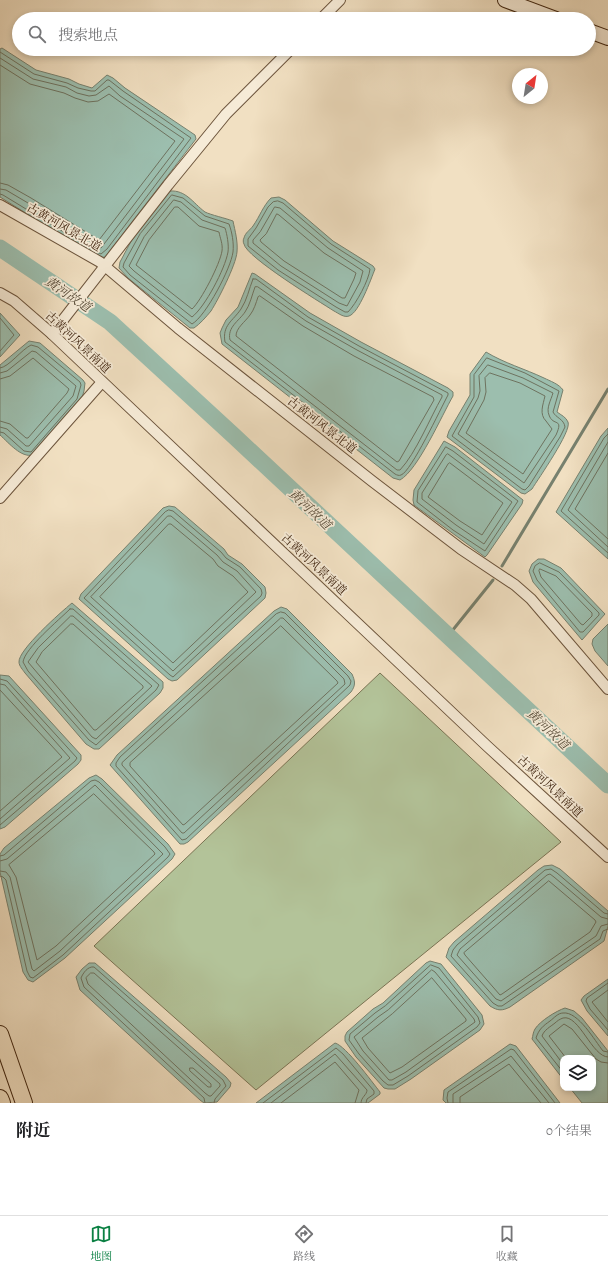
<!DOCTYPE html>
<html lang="zh">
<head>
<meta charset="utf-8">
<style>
	body { margin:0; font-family:Alegreya,"Noto Serif SC",serif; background:#f2f2f2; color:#202124 }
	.controls { position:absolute; right:12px; bottom:12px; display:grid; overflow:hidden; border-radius:8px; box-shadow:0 2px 6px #0003 }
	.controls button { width:36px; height:36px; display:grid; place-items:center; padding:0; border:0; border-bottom:1px solid #e0e0e0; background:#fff; color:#202124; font:20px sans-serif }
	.compass { position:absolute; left:512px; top:68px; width:36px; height:36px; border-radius:50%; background:#fff; box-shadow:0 2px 6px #0003; rotate:30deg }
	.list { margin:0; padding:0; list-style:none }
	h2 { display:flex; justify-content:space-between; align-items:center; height:52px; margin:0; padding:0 16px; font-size:17px }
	h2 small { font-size:13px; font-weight:400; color:#757577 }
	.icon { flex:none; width:22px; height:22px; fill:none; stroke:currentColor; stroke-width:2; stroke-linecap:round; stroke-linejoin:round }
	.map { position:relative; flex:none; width:608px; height:1103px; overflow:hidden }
	.search { position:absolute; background:#fff; box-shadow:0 2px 6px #0003; left:12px; right:12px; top:12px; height:44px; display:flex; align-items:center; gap:10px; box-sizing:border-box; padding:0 14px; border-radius:22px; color:#757577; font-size:15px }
	.sheet { height:112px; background:#fff }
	nav { display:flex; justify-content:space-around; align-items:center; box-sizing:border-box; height:56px; border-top:1px solid #e0e0e0; background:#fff; font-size:11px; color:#757577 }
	nav a { display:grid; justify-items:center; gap:2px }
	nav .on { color:#0b8043 }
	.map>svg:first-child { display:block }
</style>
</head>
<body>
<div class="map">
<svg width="608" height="1103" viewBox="0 0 608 1103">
	<rect width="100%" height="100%" fill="#f1e0c2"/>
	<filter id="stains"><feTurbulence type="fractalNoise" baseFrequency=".005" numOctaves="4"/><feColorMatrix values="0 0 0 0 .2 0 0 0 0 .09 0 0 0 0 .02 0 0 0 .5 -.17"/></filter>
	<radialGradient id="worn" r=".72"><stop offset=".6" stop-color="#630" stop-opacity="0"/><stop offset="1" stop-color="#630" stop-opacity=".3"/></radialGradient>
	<!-- green -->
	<path fill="#b3c399" stroke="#7a7454" d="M380,673l181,169 -305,248 -162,-144z"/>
	<!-- water -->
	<g fill="#9cbeae" stroke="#77816f">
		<path d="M2,48l34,22 33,9 10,5 13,4 15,-13 6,3 12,10 70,47 1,4 -91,118 -5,1 -7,-3 -93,-58v-148z"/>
		<path d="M170,191c16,-1 23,12 35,21 6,3 20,6 28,9 2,10 5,20 4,31 -1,13 -19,48 -26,59 -5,6 -11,13 -17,17h-4l-62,-50 -9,-10 1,-6 16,-30 29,-37z"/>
		<path d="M279,197l6,3 48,41 40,25 2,3c-4,10 -16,44 -26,47 -5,2 -11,-3 -15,-5 -14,-9 -88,-54 -90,-67 -1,-1 -1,-5 0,-6 1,-5 6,-8 9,-12 7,-10 10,-20 18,-28z"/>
		<path d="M252,273l3,1 55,39 51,29 87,46 5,4v4c-11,19 -35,74 -53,84l-7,-2 -171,-134 -2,-11 2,-5 4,-8 12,-13z"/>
		<path d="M0,313l20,22 -20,22z"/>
		<path d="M29,341l11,2 43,37 2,3 -1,8 -3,10 -48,54c-12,3 -24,-12 -33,-20v-70z"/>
		<path d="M486,352c18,11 39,17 58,26 6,3 15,6 19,12l-6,22c4,3 9,5 11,10 4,9 -30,57 -36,67l-7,5 -4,-1 -74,-56 2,-6 21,-36v-21z"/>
		<path d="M608,428v131l-52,-47 45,-76z"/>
		<path d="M444,441l11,6 68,53 -1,4 -35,51 -2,2 -71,-52 -1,-5 1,-10z"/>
		<path d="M169,506l6,1 49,42 4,6 14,9 23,23 1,6 -1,5 -88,82 -5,1 -4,-2 -89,-80 2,-5 82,-86z"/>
		<path d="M538,559h6l17,9 44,46 -23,26 -49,-58 -4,-11 3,-7z"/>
		<path d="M72,603l91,79v6l-3,5 -61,56h-5l-8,-5 -61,-71c-2,-3 -6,-7 -6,-11 -1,-12 42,-50 53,-59z"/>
		<path d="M281,607l6,2 65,65c3,7 4,11 -1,18l-163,150 -4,2h-4l-70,-79 7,-10 157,-144z"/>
		<path d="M608,624v42l-13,-15 -3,-7 1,-5z"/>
		<path d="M0,675l9,1 72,79v5l-3,4 -73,63 -5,2z"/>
		<path d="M96,775l6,4 66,65 7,10 -3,5 -107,99 -32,24 -5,-2 -5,-8 -23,-100v-18l4,-6 85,-70z"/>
		<path d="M552,865l8,4 48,42v15l-4,15 -94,66c-8,4 -12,4 -20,-1l-44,-49 3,-9 5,-6 84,-72 6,-4z"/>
		<path d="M430,961l11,3 41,51 2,9 -4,6 -69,49 -16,10h-7l-4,-1 -28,-31 -11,-16v-5l2,-4 26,-23 10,-6 43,-40z"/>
		<path d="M89,963h6l131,114 5,6 -1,4 -13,15 -13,1 -4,-3 -120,-110 -4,-13 6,-8z"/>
		<path d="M608,979v57l-21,-25 -6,-11 3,-4z"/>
		<path d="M565,1008l9,3 8,7 26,33v52h-26l-12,-15h23v-30h-30v21l-31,-40c1,-3 1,-7 3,-10 5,-8 21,-18 30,-21z"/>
		<path d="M335,1043c11,3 37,39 45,49v2l-12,9h-112z"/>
		<path d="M510,1044l6,2 44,57h-114l-3,-3 1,-10z"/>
	</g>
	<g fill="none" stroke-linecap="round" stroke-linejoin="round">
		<!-- shore -->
		<g stroke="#6e725f" stroke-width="1">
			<path d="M0,52l34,22 33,9 11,5 13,3h4l12,-11h2l14,11 68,47 -84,111 -6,5 -6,-3 -92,-56 -3,-1"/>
			<path d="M0,58l33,21 33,8 11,6 12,3 7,-1 13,-9 11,10 64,43 -83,109 -73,-45 -22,-13 -6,-1"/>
			<path d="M0,65l30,19 34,9 11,5 13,4 10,-1 11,-7 66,47 -76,99 -68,-42 -23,-13 -8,-2"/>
			<path d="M172,195l11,3 22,18 24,8c3,8 5,19 4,28 -2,16 -27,64 -41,72l-62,-49 -7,-8 1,-4 16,-29z"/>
			<path d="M174,200l7,2 21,18 23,8c2,6 4,17 3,24 -3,17 -23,55 -36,65l-58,-46 -5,-5 15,-29z"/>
			<path d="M278,201l5,2 48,41 39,25c-1,11 -14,35 -22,43h-3l-9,-5 -58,-37 -30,-24v-7l8,-11 12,-21 5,-5z"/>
			<path d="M175,207h3l21,19 20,6c1,6 4,12 3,19 -2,13 -21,50 -30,58l-56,-44 13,-25z"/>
			<path d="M275,207l5,1 48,40 35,23 -3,11 -13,24 -8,-3 -58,-37 -28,-23v-3l7,-8z"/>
			<path d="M277,214l2,1 45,38 32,20 -2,6 -9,19h-3l-58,-37 -23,-19 -1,-2 6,-6z"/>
			<path d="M253,279h3l52,38 51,29 89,47v2c-7,13 -37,77 -47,80 -2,1 -4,0 -6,-1l-170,-132c-3,-17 8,-21 16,-33 6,-9 8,-20 12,-30z"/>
			<path d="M258,287l48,34 51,29 85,45v2c-12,21 -26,56 -42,73h-3l-167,-130c-3,-13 9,-19 15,-28 5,-7 7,-17 10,-25z"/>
			<path d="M260,296l43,30 51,30 79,41 1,3 -35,61 -2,1 -161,-126c0,-8 9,-14 14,-21 4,-5 6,-12 8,-18z"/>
			<path d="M0,318l14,17 -14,16"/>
			<path d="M487,358l38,15 34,18 -6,21c3,6 11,7 12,15l-5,10 -31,49 -4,4 -3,-1 -70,-53 22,-39v-22z"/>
			<path d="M488,365l35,13 30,15c-2,7 -7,15 -4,22 4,12 15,2 7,20l-32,48 -66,-49 20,-36 2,-7 -1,-15z"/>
			<path d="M0,368c9,-1 21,-18 31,-23l7,2 42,35 1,3 -4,14 -46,53 -7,-1 -20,-18 -4,-1"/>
			<path d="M0,373l7,-2 25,-20 4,1 40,34 -3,10 -44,50h-3l-19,-17 -7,-2"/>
			<path d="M490,373l30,10 25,13c-2,9 -6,18 1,25 2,3 4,5 6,8l-29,45 -57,-41 18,-33 2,-8 -1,-14z"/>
			<path d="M0,379l10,-3 23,-18 36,31 -2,4 -39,45h-2l-16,-14 -10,-3"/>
			<path d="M608,434l-4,4 -43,73 47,42"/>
			<path d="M608,442l-40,68 40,37"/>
			<path d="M446,447l7,4 65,50 -33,50 -32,-21 -36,-28 1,-11z"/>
			<path d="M608,453l-33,56 33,30"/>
			<path d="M448,454l64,48 -28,42 -28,-19 -34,-26v-6l24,-38z"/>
			<path d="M450,463l53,40 -21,32 -22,-14 -32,-24 20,-33z"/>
			<path d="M169,510l4,1 48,41 5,6 14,9 21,22 1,4 -1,3 -88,81 -3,-2 -86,-77 81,-86z"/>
			<path d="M168,516h3l46,39 6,7 14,9 19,21 -83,79 -82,-74z"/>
			<path d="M169,524h2l42,35 5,7 15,10 15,16 -75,71 -73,-66z"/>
			<path d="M540,563l19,9 40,41v2l-16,17h-3l-43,-52 -4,-9 2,-5z"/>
			<path d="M540,569l16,7 36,37v3l-9,9 -2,-1 -40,-47 -2,-6z"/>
			<path d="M70,609h3l86,76 -3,5 -60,55 -7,-5 -61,-69 -5,-9c2,-14 36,-42 47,-53z"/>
			<path d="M281,612l4,1 63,63 3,5 -1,4 -164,154 -4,1 -66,-74v-3l4,-6 156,-143z"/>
			<path d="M71,616h2l79,70 -56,53 -4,-2 -64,-75 10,-14z"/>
			<path d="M281,618h2l61,61 1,5 -161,149h-2l-60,-68v-2z"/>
			<path d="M71,624h2l70,62v2l-47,42h-2l-58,-68 6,-10z"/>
			<path d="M281,626l56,55 1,2 -153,141 -2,1 -53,-59v-3z"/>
			<path d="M0,679l7,2 70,77 -2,3 -75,64"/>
			<path d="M0,684l5,1 65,73 -70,61"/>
			<path d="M0,690l62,67 -62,54"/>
			<path d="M94,794l60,58 1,2 -99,92 -19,14 -21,-83 -7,-12z"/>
			<path d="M0,856l4,-1 87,-74 4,-1 4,2 66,65 5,7 -2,3 -105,98 -30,23 -3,-1 -3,-6 -21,-91 -3,-3 -3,-1"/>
			<path d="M0,861l7,-2 88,-74 68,69 -103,97 -26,20 -2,-2 -22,-92 -4,-5 -6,-1"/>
			<path d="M549,881l46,39 1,2 -6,10 -88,62 -2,1 -35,-40 -1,-2z"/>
			<path d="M608,914l-4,-1 -47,-40 -6,-4 -6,1 -88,75 -4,5 -2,6 42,47 5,3h4l98,-67 3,-8 5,-2"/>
			<path d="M608,919l-7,-2 -47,-40 -4,-3 -3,1 -87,74 -3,6 39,44 5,2 95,-65 5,-10 7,-2"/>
			<path d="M431,965l8,3 39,49 2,6 -3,4 -69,49 -15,9h-5l-5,-4 -24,-27 -10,-14 1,-6 25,-21 10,-7z"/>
			<path d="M432,970l3,2 39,47 1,3 -69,50 -14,8h-3l-26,-29 -9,-14 24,-20 10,-7z"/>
			<path d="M91,973h3l126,111v2l-9,10h-2l-4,-3 -117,-109 -2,-6z"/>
			<path d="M432,978l34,41v2l-64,46 -12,6 -22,-25 -6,-10 30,-24z"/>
			<path d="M608,983l-21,15 -1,3 4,8 18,21"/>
			<path d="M608,990l-16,12 16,20"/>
			<path d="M566,1058l-17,-22 15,-12 8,5 24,30 5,3 7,1"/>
			<path d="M563,1064l-21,-28c2,-6 8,-9 13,-13 2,-2 5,-4 8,-5 16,-4 29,39 45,39"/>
			<path d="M190,1068h3l18,16v3h-3l-18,-16z"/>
			<path d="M563,1072l-27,-34c3,-9 7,-12 14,-17 4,-3 8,-8 13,-8 15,-2 32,28 40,38l5,1"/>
			<path d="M205,1103l-1,-5 -120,-111 -3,-9c2,-5 7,-12 13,-11l129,113 3,6 -11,13 -1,4"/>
			<path d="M263,1103l73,-55 7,6 31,37v3l-7,5 -1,4"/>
			<path d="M271,1103l64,-49 32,36c0,5 -6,7 -6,13"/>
			<path d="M281,1103l54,-41 24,28 -4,13"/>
			<path d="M448,1103l-1,-5 1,-6 63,-43 3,1 41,53"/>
			<path d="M453,1103v-9l58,-38 38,47"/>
			<path d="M460,1103v-6l49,-33 32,39"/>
		</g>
		<!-- stream -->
		<g stroke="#77816f" stroke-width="3">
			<path d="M502,566l106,-177"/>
			<path d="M448,636l45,-56"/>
		</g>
		<!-- river -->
		<path stroke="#9cbeae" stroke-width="17" d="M0,248l110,74 124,114 374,349"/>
		<defs>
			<g id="street">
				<path d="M321,19l19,-19"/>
				<path d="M0,205l100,57 78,66 194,153 89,68 54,36 16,14 77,90"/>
				<path d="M0,293l14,8 38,33 435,412 121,111"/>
				<path d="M52,334l116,-149 58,-71 65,-65"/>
				<path d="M0,498l102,-116"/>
			</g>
			<g id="secondary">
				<path d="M505,0l51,19"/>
				<path d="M589,31l19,7"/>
			</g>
			<g id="primary">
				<path d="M0,1034l24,69"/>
				<path d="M0,1098l2,5"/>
			</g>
		</defs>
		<!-- street casing -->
		<use href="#street" stroke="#6c543c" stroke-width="12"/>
		<!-- secondary casing -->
		<use href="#secondary" stroke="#402510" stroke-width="16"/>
		<!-- primary casing -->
		<use href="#primary" stroke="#402510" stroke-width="18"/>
		<!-- street -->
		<use href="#street" stroke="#f6ebd7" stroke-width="10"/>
		<!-- secondary -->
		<use href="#secondary" stroke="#f6ebd7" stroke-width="14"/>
		<!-- primary -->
		<use href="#primary" stroke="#f1e0c2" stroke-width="16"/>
	</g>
	<g text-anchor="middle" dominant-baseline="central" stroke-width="3.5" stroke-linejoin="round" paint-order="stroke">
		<!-- street labels -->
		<g font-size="12" fill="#402510" stroke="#f6ebd7">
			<text transform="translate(64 227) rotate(30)">古黄河风景北道</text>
			<text transform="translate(78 342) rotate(43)">古黄河风景南道</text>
			<text transform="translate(322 425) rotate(38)">古黄河风景北道</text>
			<text transform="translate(314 564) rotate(43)">古黄河风景南道</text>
			<text transform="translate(550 786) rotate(43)">古黄河风景南道</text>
		</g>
		<!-- water labels -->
		<g font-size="13" font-style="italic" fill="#574b38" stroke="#f6ebd7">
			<text transform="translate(68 294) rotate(34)">黄河故道</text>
			<text transform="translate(310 509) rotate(43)">黄河故道</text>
			<text transform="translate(548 729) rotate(43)">黄河故道</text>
		</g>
	</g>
	<rect width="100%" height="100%" filter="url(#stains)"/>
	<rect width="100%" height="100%" fill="url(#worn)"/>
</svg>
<div class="controls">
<button><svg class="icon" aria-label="layers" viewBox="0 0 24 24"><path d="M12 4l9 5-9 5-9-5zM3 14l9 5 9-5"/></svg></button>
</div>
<svg class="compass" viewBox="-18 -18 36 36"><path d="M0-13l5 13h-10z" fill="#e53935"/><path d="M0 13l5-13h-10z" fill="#757577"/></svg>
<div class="search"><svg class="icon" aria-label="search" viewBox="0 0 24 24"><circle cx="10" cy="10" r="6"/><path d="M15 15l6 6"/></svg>搜索地点</div>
</div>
<section class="sheet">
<h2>附近<small>0个结果</small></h2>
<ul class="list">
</ul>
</section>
<nav>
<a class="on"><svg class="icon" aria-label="map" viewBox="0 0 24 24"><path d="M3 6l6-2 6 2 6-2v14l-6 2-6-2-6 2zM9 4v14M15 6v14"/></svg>地图</a>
<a><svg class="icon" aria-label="directions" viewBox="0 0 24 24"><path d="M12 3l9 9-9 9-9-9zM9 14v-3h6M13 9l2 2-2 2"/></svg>路线</a>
<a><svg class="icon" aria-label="saved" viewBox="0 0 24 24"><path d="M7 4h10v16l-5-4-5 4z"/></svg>收藏</a>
</nav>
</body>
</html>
